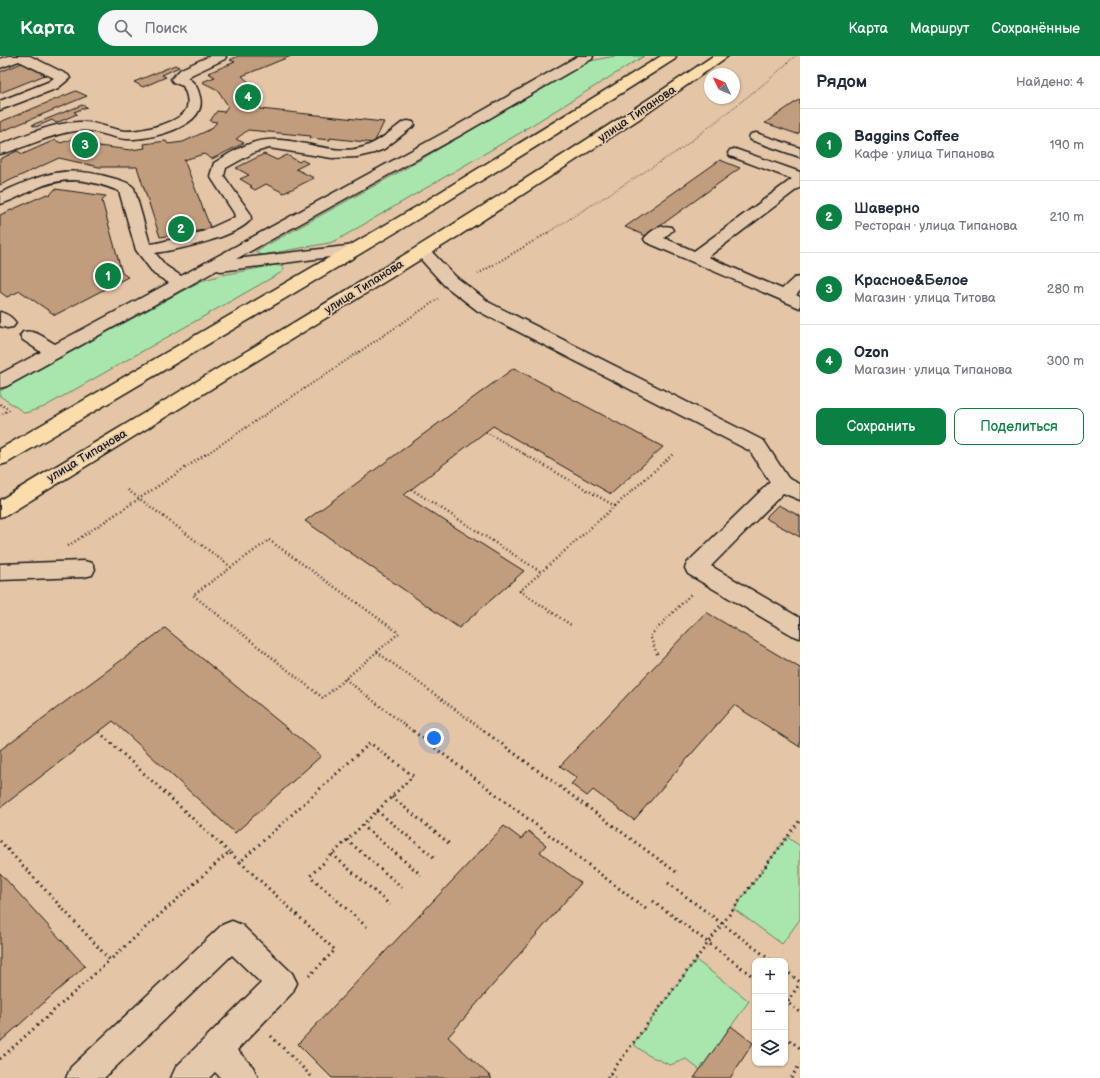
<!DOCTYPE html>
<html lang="ru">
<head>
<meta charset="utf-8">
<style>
	body { margin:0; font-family:"Balsamiq Sans",sans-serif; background:#f6f6f7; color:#1f2937 }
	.controls { position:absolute; right:12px; bottom:12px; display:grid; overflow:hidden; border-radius:8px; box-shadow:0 1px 3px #0004 }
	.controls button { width:36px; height:36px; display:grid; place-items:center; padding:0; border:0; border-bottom:1px solid #e0e1e3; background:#fff; color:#1f2937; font:20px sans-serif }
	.compass { position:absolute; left:704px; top:12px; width:36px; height:36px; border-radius:50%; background:#fff; box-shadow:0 1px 3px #0004; rotate:314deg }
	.you { position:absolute; left:434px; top:682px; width:14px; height:14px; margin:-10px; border:3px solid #fff; border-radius:50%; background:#1a73e8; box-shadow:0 0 0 6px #1a73e833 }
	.badge { display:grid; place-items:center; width:26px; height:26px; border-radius:50%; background:#0b8043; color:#fff; font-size:13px; font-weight:700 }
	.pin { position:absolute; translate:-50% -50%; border:2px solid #fff; box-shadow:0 1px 4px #0006 }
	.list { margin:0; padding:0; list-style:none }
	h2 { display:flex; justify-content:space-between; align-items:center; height:52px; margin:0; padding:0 16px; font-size:17px }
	h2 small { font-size:13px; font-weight:400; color:#747a83 }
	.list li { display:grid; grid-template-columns:26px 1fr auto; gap:12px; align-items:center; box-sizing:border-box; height:72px; padding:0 16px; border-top:1px solid #e0e1e3 }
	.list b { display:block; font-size:15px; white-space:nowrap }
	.list p { margin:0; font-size:13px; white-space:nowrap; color:#747a83 }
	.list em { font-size:13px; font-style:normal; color:#747a83 }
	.actions { display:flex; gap:8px; padding:12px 16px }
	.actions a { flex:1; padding:9px 0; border:1px solid #0b8043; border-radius:8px; text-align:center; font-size:14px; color:#0b8043 }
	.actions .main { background:#0b8043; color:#fff }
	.icon { flex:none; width:22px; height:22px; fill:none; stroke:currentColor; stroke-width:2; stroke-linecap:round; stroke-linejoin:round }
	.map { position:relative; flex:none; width:800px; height:1022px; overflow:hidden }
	header { display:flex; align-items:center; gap:24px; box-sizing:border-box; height:56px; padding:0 20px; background:#0b8043; color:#fff }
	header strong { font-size:19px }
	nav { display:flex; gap:22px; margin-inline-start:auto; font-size:14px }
	.search { width:280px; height:36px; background:#f6f6f7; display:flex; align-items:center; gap:10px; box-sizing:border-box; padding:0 14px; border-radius:22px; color:#747a83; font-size:15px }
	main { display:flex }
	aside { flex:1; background:#fff }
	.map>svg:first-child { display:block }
</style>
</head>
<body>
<header>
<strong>Карта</strong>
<div class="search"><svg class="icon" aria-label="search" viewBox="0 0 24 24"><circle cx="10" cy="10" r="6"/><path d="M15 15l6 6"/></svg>Поиск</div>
<nav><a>Карта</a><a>Маршрут</a><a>Сохранённые</a></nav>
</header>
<main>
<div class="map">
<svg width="800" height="1022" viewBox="0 0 800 1022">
	<rect width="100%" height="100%" fill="#e4c5a6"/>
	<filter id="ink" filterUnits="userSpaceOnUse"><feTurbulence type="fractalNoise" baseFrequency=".025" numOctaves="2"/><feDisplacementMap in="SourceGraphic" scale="8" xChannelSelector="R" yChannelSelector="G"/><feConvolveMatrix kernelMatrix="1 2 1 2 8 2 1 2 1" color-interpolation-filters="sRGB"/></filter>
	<g filter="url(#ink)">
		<!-- green -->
		<g fill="#a9e6ad" stroke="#628164">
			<path d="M615,0h29l-117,72 -4,1 2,1 -188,110 -8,3 -67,12 -6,-2 -1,-1 3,-2 143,-79 189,-110z"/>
			<path d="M276,209l7,2 1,2 -2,3 -238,135 -19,6 -25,-17v-5l201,-110 21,-6z"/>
			<path d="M787,781l13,9v73l-18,25 -48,-35z"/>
			<path d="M696,904l53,41 -49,69 -14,-11 -16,6 -22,-10 -15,-11z"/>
		</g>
		<!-- building -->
		<g fill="#c19d7d" stroke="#1c1c1c">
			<path d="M238,0h53l-49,20 10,9 8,11v13l124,13 -10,21 -44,-5v2l-20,-2 1,-2 -63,-6 -12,9 8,4 -32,16 -8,-5 -20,6 27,69 -51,8 -23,-70h-38l-40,-9 -59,27v-26l17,-8 6,3 32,-14 6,3 16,-6 21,9 33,4 14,-2 -1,-4 22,-3 2,3 15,-2 28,-13 6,-7 -7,-1 7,-10 7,1 4,-6 -10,-16 -16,-8 13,-5 -7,-4 27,-11 -5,-2z"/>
			<path d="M22,7l23,12 -45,18v-21z"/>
			<path d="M175,9l4,2 -17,8 4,2 -23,10 -9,-5z"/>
			<path d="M76,35l11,5 -87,36v-10z"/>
			<path d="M800,43v33l-3,2 -32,-11z"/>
			<path d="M82,49l5,2 -13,5 3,2 -21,9 -4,-3 -16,7 -4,-2z"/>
			<path d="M264,98l13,6 10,-5 12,7 3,-2 6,3 -12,6 18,9 -30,15 -18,-9 -11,6 -5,-3 2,-1 -12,-7 9,-4 -13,-7z"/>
			<path d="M720,104l20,8 -94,68 -21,-9z"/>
			<path d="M55,133l51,7 -4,5 20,72 6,4 -73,38 -35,-24 -13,6 -7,-5v-77l47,-21 3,1z"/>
			<path d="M514,312l149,79 -52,47 -118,-68 -89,69 120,76 -65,57 -154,-107z"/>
			<path d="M778,449l22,11v21l-35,-19z"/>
			<path d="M706,556l94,56v79l-66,-42 -100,115 -41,-30 -6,6 -16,-12 6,-6 -17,-12z"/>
			<path d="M165,572l156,128 -86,77 -122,-112 -113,87v-58z"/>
			<path d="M504,770l17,13 7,-8 18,14 -6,7 41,31 -133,154 44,41h-160l-34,-34z"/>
			<path d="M0,817l85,93 -85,76z"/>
			<path d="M731,970l22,17 -23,35h-36z"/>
		</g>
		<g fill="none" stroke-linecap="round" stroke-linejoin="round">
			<defs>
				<g id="minor">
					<path d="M9,0h21l38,19 2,3 -12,10 -58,22v-9l48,-19 6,-4 -35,-17 -19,7v-9z"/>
					<path d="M210,0h16l-1,3 -34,16 -4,3c8,4 11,10 13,19 8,30 -51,43 -73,42 -17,-1 -33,-11 -51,-8 -27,3 -50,17 -76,23v-9c25,-10 52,-22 79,-23 17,-1 32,8 48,9 14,0 56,-8 60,-24 2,-7 -1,-15 -4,-21l-10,-4 -2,-3 10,-10z"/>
					<path d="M578,0h15l-1,3 -133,77 -223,123 119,-14 6,2 2,3 -2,3 -140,18 -4,-1 -210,116 -7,2v-14l41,-22 -18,-12 -3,-4 3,-4c12,-3 21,6 32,12l114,-61 -15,-9 -18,-24 -17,-59c-32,-12 -53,-16 -84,-2 -12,5 -23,12 -35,15v-11c44,-19 64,-29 112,-15 7,2 17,4 22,10l16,56 7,-1 45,-11 33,-15 -1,-4 -24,-37 4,-13c16,-10 34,-22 53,-23 33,-3 65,17 97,7 15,-5 27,-16 39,-25l5,-1 5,1 2,3 -31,24 -10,4 -17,4 -25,1 -63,-10 -14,4 -29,16 -2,8 26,37 1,6c-13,18 -74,31 -96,34l11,13 15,10 268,-146z"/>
					<path d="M756,77l44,15v9l-49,-17 -2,-3 2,-3z"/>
					<path d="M735,93l65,23v15l-92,70 74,32 12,-11 6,-1v14l-4,4 4,2v11l-154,-66 -2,-3c6,-8 17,-15 27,-12l2,3 -9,8 30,13 98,-72 -62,-23 -2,-3 2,-3z"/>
					<path d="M422,190l6,2 28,29 34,26 274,138 24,37 12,6v16l-17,-7 -72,73 89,52v20l-8,-3 -104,-61 -3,-6 3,-6 82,-80 -20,-31 -272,-140 -34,-26 -28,-31 -2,-3 2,-3z"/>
					<path d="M0,256c7,2 12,5 16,11l-3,4 -6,1 -7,-2z"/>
					<path d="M84,505l8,2 3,6 -3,6 -8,2 -84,3v-16z"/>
					<path d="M232,865l10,4 50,48 5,10 -5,10 -55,57 16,17 5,11h-37l-6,-6 -6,6h-38l5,-11 85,-84 -29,-28 -128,123h-38l5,-11 151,-142z"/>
				</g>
				<g id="major">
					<path d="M661,0h15l-1,3c-219,141 -444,271 -668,404l-7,2v-16l416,-242z"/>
					<path d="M713,0h15l-89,63 -179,116 -453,280 -7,2v-17c240,-145 481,-287 713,-444z"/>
				</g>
			</defs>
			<!-- minor casing -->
			<use href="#minor" stroke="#1c1c1c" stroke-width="3"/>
			<!-- major casing -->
			<use href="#major" stroke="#1c1c1c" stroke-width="3"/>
			<!-- path-far3 -->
			<path stroke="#1c1c1c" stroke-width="1.5" stroke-dasharray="0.5 2" stroke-linecap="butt" d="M547,177l134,-84 89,-70 25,-23"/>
			<!-- path-far2 -->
			<g stroke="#1c1c1c" stroke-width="2" stroke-dasharray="1 2.5" stroke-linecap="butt">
				<path d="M478,218l71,-42"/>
				<path d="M0,348l9,6 -9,5"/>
				<path d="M486,376l40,23"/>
				<path d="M205,399l233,-156"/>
			</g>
			<!-- path-far1 -->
			<g stroke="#1c1c1c" stroke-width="2.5" stroke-dasharray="1 3" stroke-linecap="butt">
				<path d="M524,398l91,52 -95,85 51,34"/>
				<path d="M411,433l130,83"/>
				<path d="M128,434l103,77"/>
				<path d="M615,450l58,-52"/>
				<path d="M269,484l130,93 -76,65 -130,-103z"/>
				<path d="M68,490l138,-92"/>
				<path d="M377,596l109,80"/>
				<path d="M657,598l-7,-18 42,-43"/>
				<path d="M345,623l69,53"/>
			</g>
			<!-- path -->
			<g stroke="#1c1c1c" stroke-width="3" stroke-dasharray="1.5 4" stroke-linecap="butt">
				<path d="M413,675l233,178"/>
				<path d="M484,675l192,141"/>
				<path d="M99,676l130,120"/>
				<path d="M392,741l59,48"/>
				<path d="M377,755l59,48"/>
				<path d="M362,769l59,50"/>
				<path d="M347,784l58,50"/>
				<path d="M0,785l110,119 119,-108 11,10 130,-119 43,33 -103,100 58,52"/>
				<path d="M332,798l58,51"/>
				<path d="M240,806l95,88 -26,26"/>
				<path d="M668,827l104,78"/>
				<path d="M653,845l102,77"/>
				<path d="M785,914l15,12"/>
				<path d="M785,945l15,11"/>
				<path d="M785,950l15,-23"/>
				<path d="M271,980l42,42"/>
				<path d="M785,981l15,11"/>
				<path d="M0,1003l110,-99"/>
				<path d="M610,1018l5,4"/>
				<path d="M607,1022l193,-258"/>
				<path d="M791,1022l9,-14"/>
			</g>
			<!-- minor -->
			<use href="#minor" fill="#e5c9ac" fill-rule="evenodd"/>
			<!-- major -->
			<use href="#major" fill="#faddab" fill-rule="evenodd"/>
		</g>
	</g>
	<g text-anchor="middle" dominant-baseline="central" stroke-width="3.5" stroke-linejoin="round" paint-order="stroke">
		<!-- far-street labels -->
		<g font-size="12" fill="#1c1c1c" stroke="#e5c9ac">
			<text transform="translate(637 58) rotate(-34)">улица Типанова</text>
			<text transform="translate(364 231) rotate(-32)">улица Типанова</text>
			<text transform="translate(87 400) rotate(-31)">улица Типанова</text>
		</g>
	</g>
</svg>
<div class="controls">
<button>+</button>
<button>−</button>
<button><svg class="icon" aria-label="layers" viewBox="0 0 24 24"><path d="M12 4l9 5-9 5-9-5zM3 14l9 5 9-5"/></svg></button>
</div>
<svg class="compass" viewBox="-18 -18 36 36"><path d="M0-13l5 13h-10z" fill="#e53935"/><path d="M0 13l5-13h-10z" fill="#747a83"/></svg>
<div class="you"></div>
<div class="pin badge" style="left:108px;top:220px">1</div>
<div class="pin badge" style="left:181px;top:173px">2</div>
<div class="pin badge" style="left:85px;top:89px">3</div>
<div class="pin badge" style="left:248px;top:41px">4</div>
</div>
<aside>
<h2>Рядом<small>Найдено: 4</small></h2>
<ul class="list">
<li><span class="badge">1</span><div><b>Baggins Coffee</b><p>Кафе · улица Типанова</p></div><em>190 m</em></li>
<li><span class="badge">2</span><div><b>Шаверно</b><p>Ресторан · улица Типанова</p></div><em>210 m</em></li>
<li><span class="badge">3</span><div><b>Красное&amp;Белое</b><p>Магазин · улица Титова</p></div><em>280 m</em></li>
<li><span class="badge">4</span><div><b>Ozon</b><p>Магазин · улица Типанова</p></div><em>300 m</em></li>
</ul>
<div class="actions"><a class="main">Сохранить</a><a>Поделиться</a></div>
</aside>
</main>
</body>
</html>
